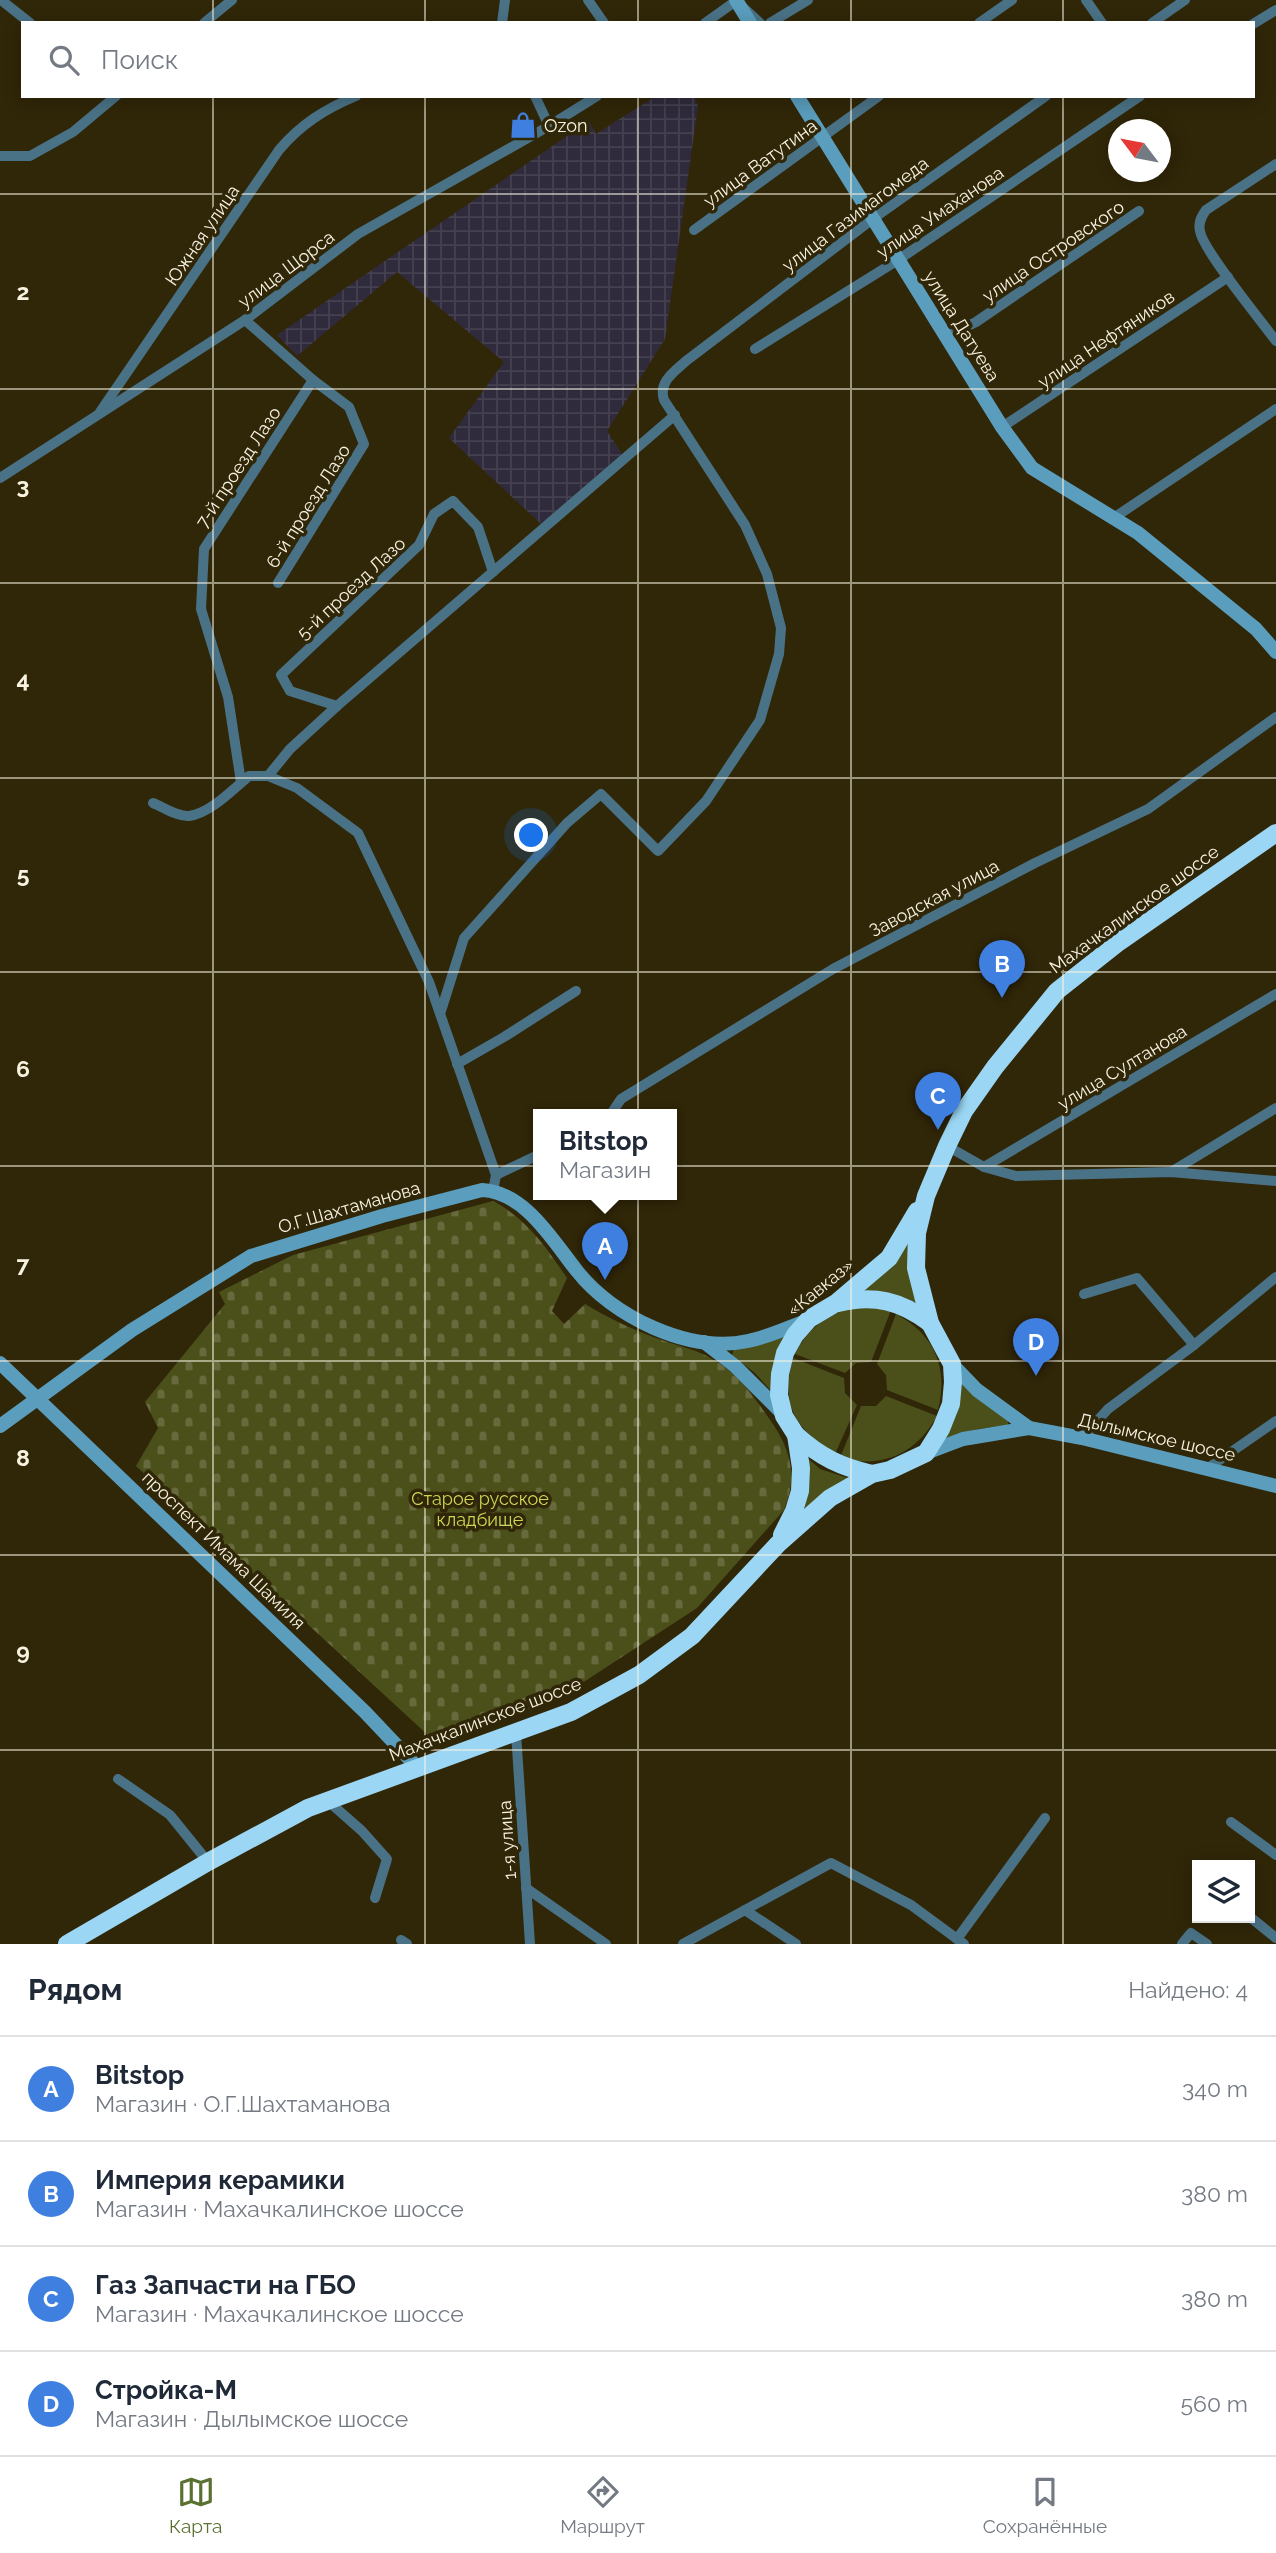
<!DOCTYPE html>
<html lang="ru">
<head>
<meta charset="utf-8">
<style>
	body { margin:0; font-family:Raleway,sans-serif; background:#f2f2f3; color:#1f2937 }
	.controls { position:absolute; right:21px; bottom:21px; display:grid; overflow:hidden; border-radius:0px; box-shadow:0 4px 18px #0003 }
	.controls button { width:63px; height:63px; display:grid; place-items:center; padding:0; border:0; border-bottom:2px solid #e0e1e3; background:#fff; color:#1f2937; font:35px sans-serif }
	.compass { position:absolute; left:1108px; top:119px; width:63px; height:63px; border-radius:50%; background:#fff; box-shadow:0 4px 18px #0003; rotate:302deg }
	.you { position:absolute; left:532px; top:836px; width:24px; height:24px; margin:-18px; border:5px solid #fff; border-radius:50%; background:#1a73e8; box-shadow:0 0 0 10px #1a73e833 }
	.badge { display:grid; place-items:center; width:46px; height:46px; border-radius:50%; background:#5a7131; color:#fff; font-size:23px; font-weight:700 }
	.pin { position:absolute; translate:-50% -58px; filter:drop-shadow(0 2px 4px #0008) }
	.pin::after { content:''; position:absolute; top:37px; width:24px; height:21px; background:inherit; clip-path:polygon(0 0,100% 0,50% 100%) }
	.popup { position:absolute; left:533px; top:1109px; width:144px; height:91px; box-sizing:border-box; display:grid; place-content:center; border-radius:0px; background:#fff; filter:drop-shadow(0 2px 5px #0005); font-size:23px; white-space:nowrap; color:#747a83 }
	.popup b { font-size:26px; color:#1f2937 }
	.popup::after { content:''; position:absolute; left:50%; top:100%; margin-left:-14px; border:14px solid transparent; border-top-color:#fff }
	.list { margin:0; padding:0; list-style:none }
	h2 { display:flex; justify-content:space-between; align-items:center; height:91px; margin:0; padding:0 28px; font-size:30px }
	h2 small { font-size:23px; font-weight:400; color:#747a83 }
	.list li { display:grid; grid-template-columns:46px 1fr auto; gap:21px; align-items:center; box-sizing:border-box; height:105px; padding:0 28px; border-top:2px solid #e0e1e3 }
	.list b { display:block; font-size:26px; white-space:nowrap }
	.list p { margin:0; font-size:23px; white-space:nowrap; color:#747a83 }
	.list em { font-size:23px; font-style:normal; color:#747a83 }
	.icon { flex:none; width:38px; height:38px; fill:none; stroke:currentColor; stroke-width:2; stroke-linecap:round; stroke-linejoin:round }
	.map { position:relative; flex:none; width:1276px; height:1944px; overflow:hidden }
	.search { position:absolute; background:#fff; box-shadow:0 4px 18px #0003; left:21px; right:21px; top:21px; height:77px; display:flex; align-items:center; gap:18px; box-sizing:border-box; padding:0 24px; border-radius:0px; color:#747a83; font-size:26px }
	.sheet { height:511px; background:#fff }
	nav { display:flex; justify-content:space-around; align-items:center; box-sizing:border-box; height:98px; border-top:2px solid #e0e1e3; background:#fff; font-size:19px; color:#747a83 }
	nav a { display:grid; justify-items:center; gap:4px }
	nav .on { color:#5a7131 }
	.map>svg:first-child { display:block }
</style>
</head>
<body>
<div class="map">
<svg width="1276" height="1944" viewBox="0 0 1276 1944">
	<defs>
		<pattern id="industrial-grid" width="8" height="8" patternUnits="userSpaceOnUse" patternTransform="scale(1.75)"><rect width="8" height="8" fill="#302b3c"/><path d="M0 4h8M4 0v8" fill="none" stroke="#44404f"/></pattern>
		<pattern id="cemetery-stones" width="16" height="16" patternUnits="userSpaceOnUse" patternTransform="scale(1.75)"><rect width="16" height="16" fill="#4b501b"/><path d="M2 7V4a2 2 0 0 1 4 0v3zM10 15v-3a2 2 0 0 1 4 0v3z" fill="#666a3c"/></pattern>
	</defs>
	<rect width="100%" height="100%" fill="#302608"/>
	<!-- industrial -->
	<path fill="url(#industrial-grid)" d="M656,96h38l4,10 -33,233 -58,92 15,23 -81,70 -92,-86 55,-76 -107,-90 -100,84 -20,-21 312,-214 7,13z"/>
	<!-- green -->
	<g fill="#4b501b">
		<path d="M911,1231l11,79 -31,-17 -29,-3z"/>
		<path d="M862,1306l29,4 -20,52 -15,1 -11,10 -50,-19c15,-29 36,-43 67,-48z"/>
		<path d="M896,1314c38,20 53,54 42,96l-51,-20 -1,-15 -9,-11z"/>
		<path d="M785,1336l-12,57 -18,-20 -23,-18 2,-6z"/>
		<path d="M793,1358l51,20 1,15 12,12 -22,49c-39,-25 -55,-48 -42,-96z"/>
		<path d="M959,1379l19,20 30,21v5l-30,4 -37,13 16,-28z"/>
		<path d="M886,1396l51,20c-21,38 -55,53 -97,42l21,-52h15z"/>
		<path d="M804,1455l16,14 31,10 -54,41z"/>
	</g>
	<!-- cemetery -->
	<path fill="url(#cemetery-stones)" d="M493,1201c34,18 53,46 74,77l-15,33 12,13 21,-20c25,15 50,27 77,36 16,6 36,10 50,19 20,11 33,26 46,44 26,35 44,62 26,107l-87,98 -144,94 -123,35 -294,-271 22,-38 -13,-26 80,-98 -6,-12 74,-37z"/>
	<g fill="none" stroke-linecap="round" stroke-linejoin="round">
		<!-- street -->
		<g stroke="#4a7286" stroke-width="10">
			<path d="M1,0l29,23"/>
			<path d="M588,0l16,23"/>
			<path d="M1086,0l16,23"/>
			<path d="M204,23l28,-23"/>
			<path d="M502,23l3,-23"/>
			<path d="M705,23l31,-22 24,22"/>
			<path d="M770,23l38,-23"/>
			<path d="M979,23l33,-23"/>
			<path d="M1152,23l33,-23"/>
			<path d="M1253,24l23,-14"/>
			<path d="M535,96l14,30"/>
			<path d="M0,156h30l43,-24 43,-36"/>
			<path d="M1276,164l-70,46c-5,7 -8,13 -6,21 2,18 62,91 76,110"/>
			<path d="M694,230l185,-134"/>
			<path d="M245,320l68,60"/>
			<path d="M947,336l29,-14 163,-111"/>
			<path d="M755,349l143,-89 242,-164"/>
			<path d="M100,412l179,-262c22,-26 46,-41 77,-54"/>
			<path d="M1002,427l226,-150"/>
			<path d="M0,478l245,-158 113,-86 191,-108 48,-30"/>
			<path d="M1115,517l161,-108"/>
			<path d="M337,706l-47,-15 -9,-16 138,-130 15,-31 19,-13 25,26 15,45"/>
			<path d="M268,776l22,-27 47,-43 338,-291"/>
			<path d="M241,782l-13,-85 -27,-88 3,-60 109,-169 36,27 15,37 -86,139"/>
			<path d="M153,803c10,4 25,14 36,13 22,-3 44,-27 60,-40h19l29,12 61,45 71,149 67,193 -3,16"/>
			<path d="M441,1011l23,-73 103,-115 34,-29 57,57 48,-50 54,-81 19,-66 2,-26 -14,-54 -22,-49 -81,-125c-6,-18 10,-28 22,-39l188,-143 172,-122"/>
			<path d="M457,1064l47,-27 72,-46"/>
			<path d="M611,1114l10,-15 212,-130 202,-106 113,-54 128,-92"/>
			<path d="M947,1146l37,21 32,9 155,-4 105,9"/>
			<path d="M984,1167l292,-173"/>
			<path d="M1171,1172l105,-64"/>
			<path d="M496,1175l42,-20"/>
			<path d="M1084,1294l53,-16 57,67"/>
			<path d="M1082,1438l26,-29 86,-64 82,-68"/>
			<path d="M1208,1468l68,-47"/>
			<path d="M516,1733l14,211"/>
			<path d="M118,1779l52,36 38,47"/>
			<path d="M328,1801l34,30 25,28 -12,39"/>
			<path d="M1231,1822l45,33"/>
			<path d="M526,1888l80,56"/>
			<path d="M745,1910l51,34"/>
			<path d="M1250,1917l26,21"/>
			<path d="M957,1939l88,-121"/>
			<path d="M401,1940l6,4"/>
			<path d="M683,1944l148,-81 80,42 53,39"/>
			<path d="M1182,1944l9,-11 16,11"/>
		</g>
		<!-- secondary -->
		<g stroke="#5a9dbd" stroke-width="14">
			<path d="M736,0l14,23"/>
			<path d="M797,96l205,331 30,41 106,65 118,96 20,23"/>
			<path d="M704,1342l31,24 48,48"/>
			<path d="M0,1363l365,349 53,56"/>
			<path d="M952,1364l25,26 52,38"/>
			<path d="M0,1426l132,-96 119,-74 131,-40 100,-26c43,2 71,51 95,81 35,45 112,83 171,70 20,-4 41,-14 60,-21"/>
			<path d="M926,1453l37,-14 66,-11 53,10 194,48"/>
		</g>
		<!-- highway -->
		<g stroke="#9bd7f4" stroke-width="18">
			<path d="M838,1303c36,-9 63,-2 92,20"/>
			<path d="M796,1435c24,22 45,32 76,39"/>
			<path d="M782,1535l12,-24 6,-20 1,-23 -5,-33 -12,-19 -5,-21 1,-21 5,-21 10,-18 14,-16 27,-16 53,-45 28,-47"/>
			<path d="M67,1944l141,-82 100,-54 263,-96 68,-37 53,-39 86,-92 52,-46 42,-24 18,-4 36,-17 15,-24 10,-25 2,-22 -1,-18 -22,-41 -14,-55 1,-35 9,-37 21,-50 17,-35 31,-44 62,-76 62,-49 157,-109"/>
		</g>
	</g>
	<!-- grid -->
	<path fill="none" stroke="#f8f2e1" stroke-width="2" stroke-opacity="0.55" d="M213,0v23M425,0v23M638,0v23M851,0v23M1063,0v23M213,96v1848M425,96v1848M638,96v1848M851,96v1848M1063,96v1848M0,194h1276M0,389h1276M0,583h1276M0,778h1276M0,972h1276M0,1166h1276M0,1361h1276M0,1555h1276M0,1750h1276"/>
	<!-- icons -->
	<defs>
		<symbol id="shop-bare" viewBox="-9 -9 18 18"><path d="M-5-2.5h2.3a2.7 3.5 0 0 1 5.4 0H5L5.5 6h-11ZM-1.5-2.5h3a1.5 2.3 0 0 0-3 0Z" fill="#3f7fe0" stroke="#302608" stroke-width="2.5" paint-order="stroke"/></symbol>
	</defs>
	<g fill-rule="evenodd">
		<use href="#shop-bare" x="504" y="106" width="38" height="38"/>
	</g>
	<g text-anchor="middle" dominant-baseline="central" stroke-width="7" stroke-linejoin="round" paint-order="stroke">
		<!-- poi labels -->
		<g font-size="18" fill="#f8f2e1" stroke="#302608" text-anchor="start">
			<text x="544" y="125">Ozon</text>
		</g>
		<!-- street labels -->
		<g font-size="18" fill="#f8f2e1" stroke="#302608">
			<text transform="translate(760 163) rotate(-36)">улица Ватутина</text>
			<text transform="translate(940 212) rotate(-34)">улица Умаханова</text>
			<text transform="translate(855 214) rotate(-37)">улица Газимагомеда</text>
			<text transform="translate(202 235) rotate(-56)">Южная улица</text>
			<text transform="translate(1053 251) rotate(-34)">улица Островского</text>
			<text transform="translate(286 269) rotate(-37)">улица Щорса</text>
			<text transform="translate(962 326) rotate(58)">улица Датуева</text>
			<text transform="translate(1106 339) rotate(-34)">улица Нефтяников</text>
			<text transform="translate(238 467) rotate(-57)">7-й проезд Лазо</text>
			<text transform="translate(308 506) rotate(-58)">6-й проезд Лазо</text>
			<text transform="translate(351 588) rotate(-43)">5-й проезд Лазо</text>
			<text transform="translate(934 898) rotate(-28)">Заводская улица</text>
			<text transform="translate(1134 909) rotate(-36)">Махачкалинское шоссе</text>
			<text transform="translate(1122 1067) rotate(-31)">улица Султанова</text>
			<text transform="translate(349 1207) rotate(-16)">О.Г.Шахтаманова</text>
			<text transform="translate(820 1287) rotate(-39)">«Кавказ»</text>
			<text transform="translate(1157 1437) rotate(13)">Дылымское шоссе</text>
			<text transform="translate(224 1550) rotate(44)">проспект Имама Шамиля</text>
			<text transform="translate(485 1719) rotate(-21)">Махачкалинское шоссе</text>
			<text transform="translate(507 1840) rotate(-94)">1-я улица</text>
		</g>
		<!-- park labels -->
		<g font-size="18" fill="#ccd756" stroke="#302608">
			<text x="480" y="1498">Старое русское<tspan x="480" dy="21">кладбище</tspan></text>
		</g>
	</g>
	<g font-size="23" text-anchor="middle" font-weight="bold" fill="#f8f2e1" stroke="#302608" stroke-width="7" stroke-linejoin="round" paint-order="stroke">
		<text x="23" y="300">2</text>
		<text x="23" y="494">3</text>
		<text x="23" y="688">4</text>
		<text x="23" y="883">5</text>
		<text x="23" y="1077">6</text>
		<text x="23" y="1272">7</text>
		<text x="23" y="1466">8</text>
		<text x="23" y="1660">9</text>
	</g>
</svg>
<div class="controls">
<button><svg class="icon" aria-label="layers" viewBox="0 0 24 24"><path d="M12 4l9 5-9 5-9-5zM3 14l9 5 9-5"/></svg></button>
</div>
<svg class="compass" viewBox="-18 -18 36 36"><path d="M0-13l5 13h-10z" fill="#e53935"/><path d="M0 13l5-13h-10z" fill="#747a83"/></svg>
<div class="you"></div>
<div class="pin badge" style="left:605px;top:1280px;background:#3f7fe0">A</div>
<div class="popup"><b>Bitstop</b>Магазин</div>
<div class="pin badge" style="left:1002px;top:998px;background:#3f7fe0">B</div>
<div class="pin badge" style="left:938px;top:1130px;background:#3f7fe0">C</div>
<div class="pin badge" style="left:1036px;top:1376px;background:#3f7fe0">D</div>
<div class="search"><svg class="icon" aria-label="search" viewBox="0 0 24 24"><circle cx="10" cy="10" r="6"/><path d="M15 15l6 6"/></svg>Поиск</div>
</div>
<section class="sheet">
<h2>Рядом<small>Найдено: 4</small></h2>
<ul class="list">
<li><span class="badge" style="background:#3f7fe0">A</span><div><b>Bitstop</b><p>Магазин · О.Г.Шахтаманова</p></div><em>340 m</em></li>
<li><span class="badge" style="background:#3f7fe0">B</span><div><b>Империя керамики</b><p>Магазин · Махачкалинское шоссе</p></div><em>380 m</em></li>
<li><span class="badge" style="background:#3f7fe0">C</span><div><b>Газ Запчасти на ГБО</b><p>Магазин · Махачкалинское шоссе</p></div><em>380 m</em></li>
<li><span class="badge" style="background:#3f7fe0">D</span><div><b>Стройка-М</b><p>Магазин · Дылымское шоссе</p></div><em>560 m</em></li>
</ul>
</section>
<nav>
<a class="on"><svg class="icon" aria-label="map" viewBox="0 0 24 24"><path d="M3 6l6-2 6 2 6-2v14l-6 2-6-2-6 2zM9 4v14M15 6v14"/></svg>Карта</a>
<a><svg class="icon" aria-label="directions" viewBox="0 0 24 24"><path d="M12 3l9 9-9 9-9-9zM9 14v-3h6M13 9l2 2-2 2"/></svg>Маршрут</a>
<a><svg class="icon" aria-label="saved" viewBox="0 0 24 24"><path d="M7 4h10v16l-5-4-5 4z"/></svg>Сохранённые</a>
</nav>
</body>
</html>
